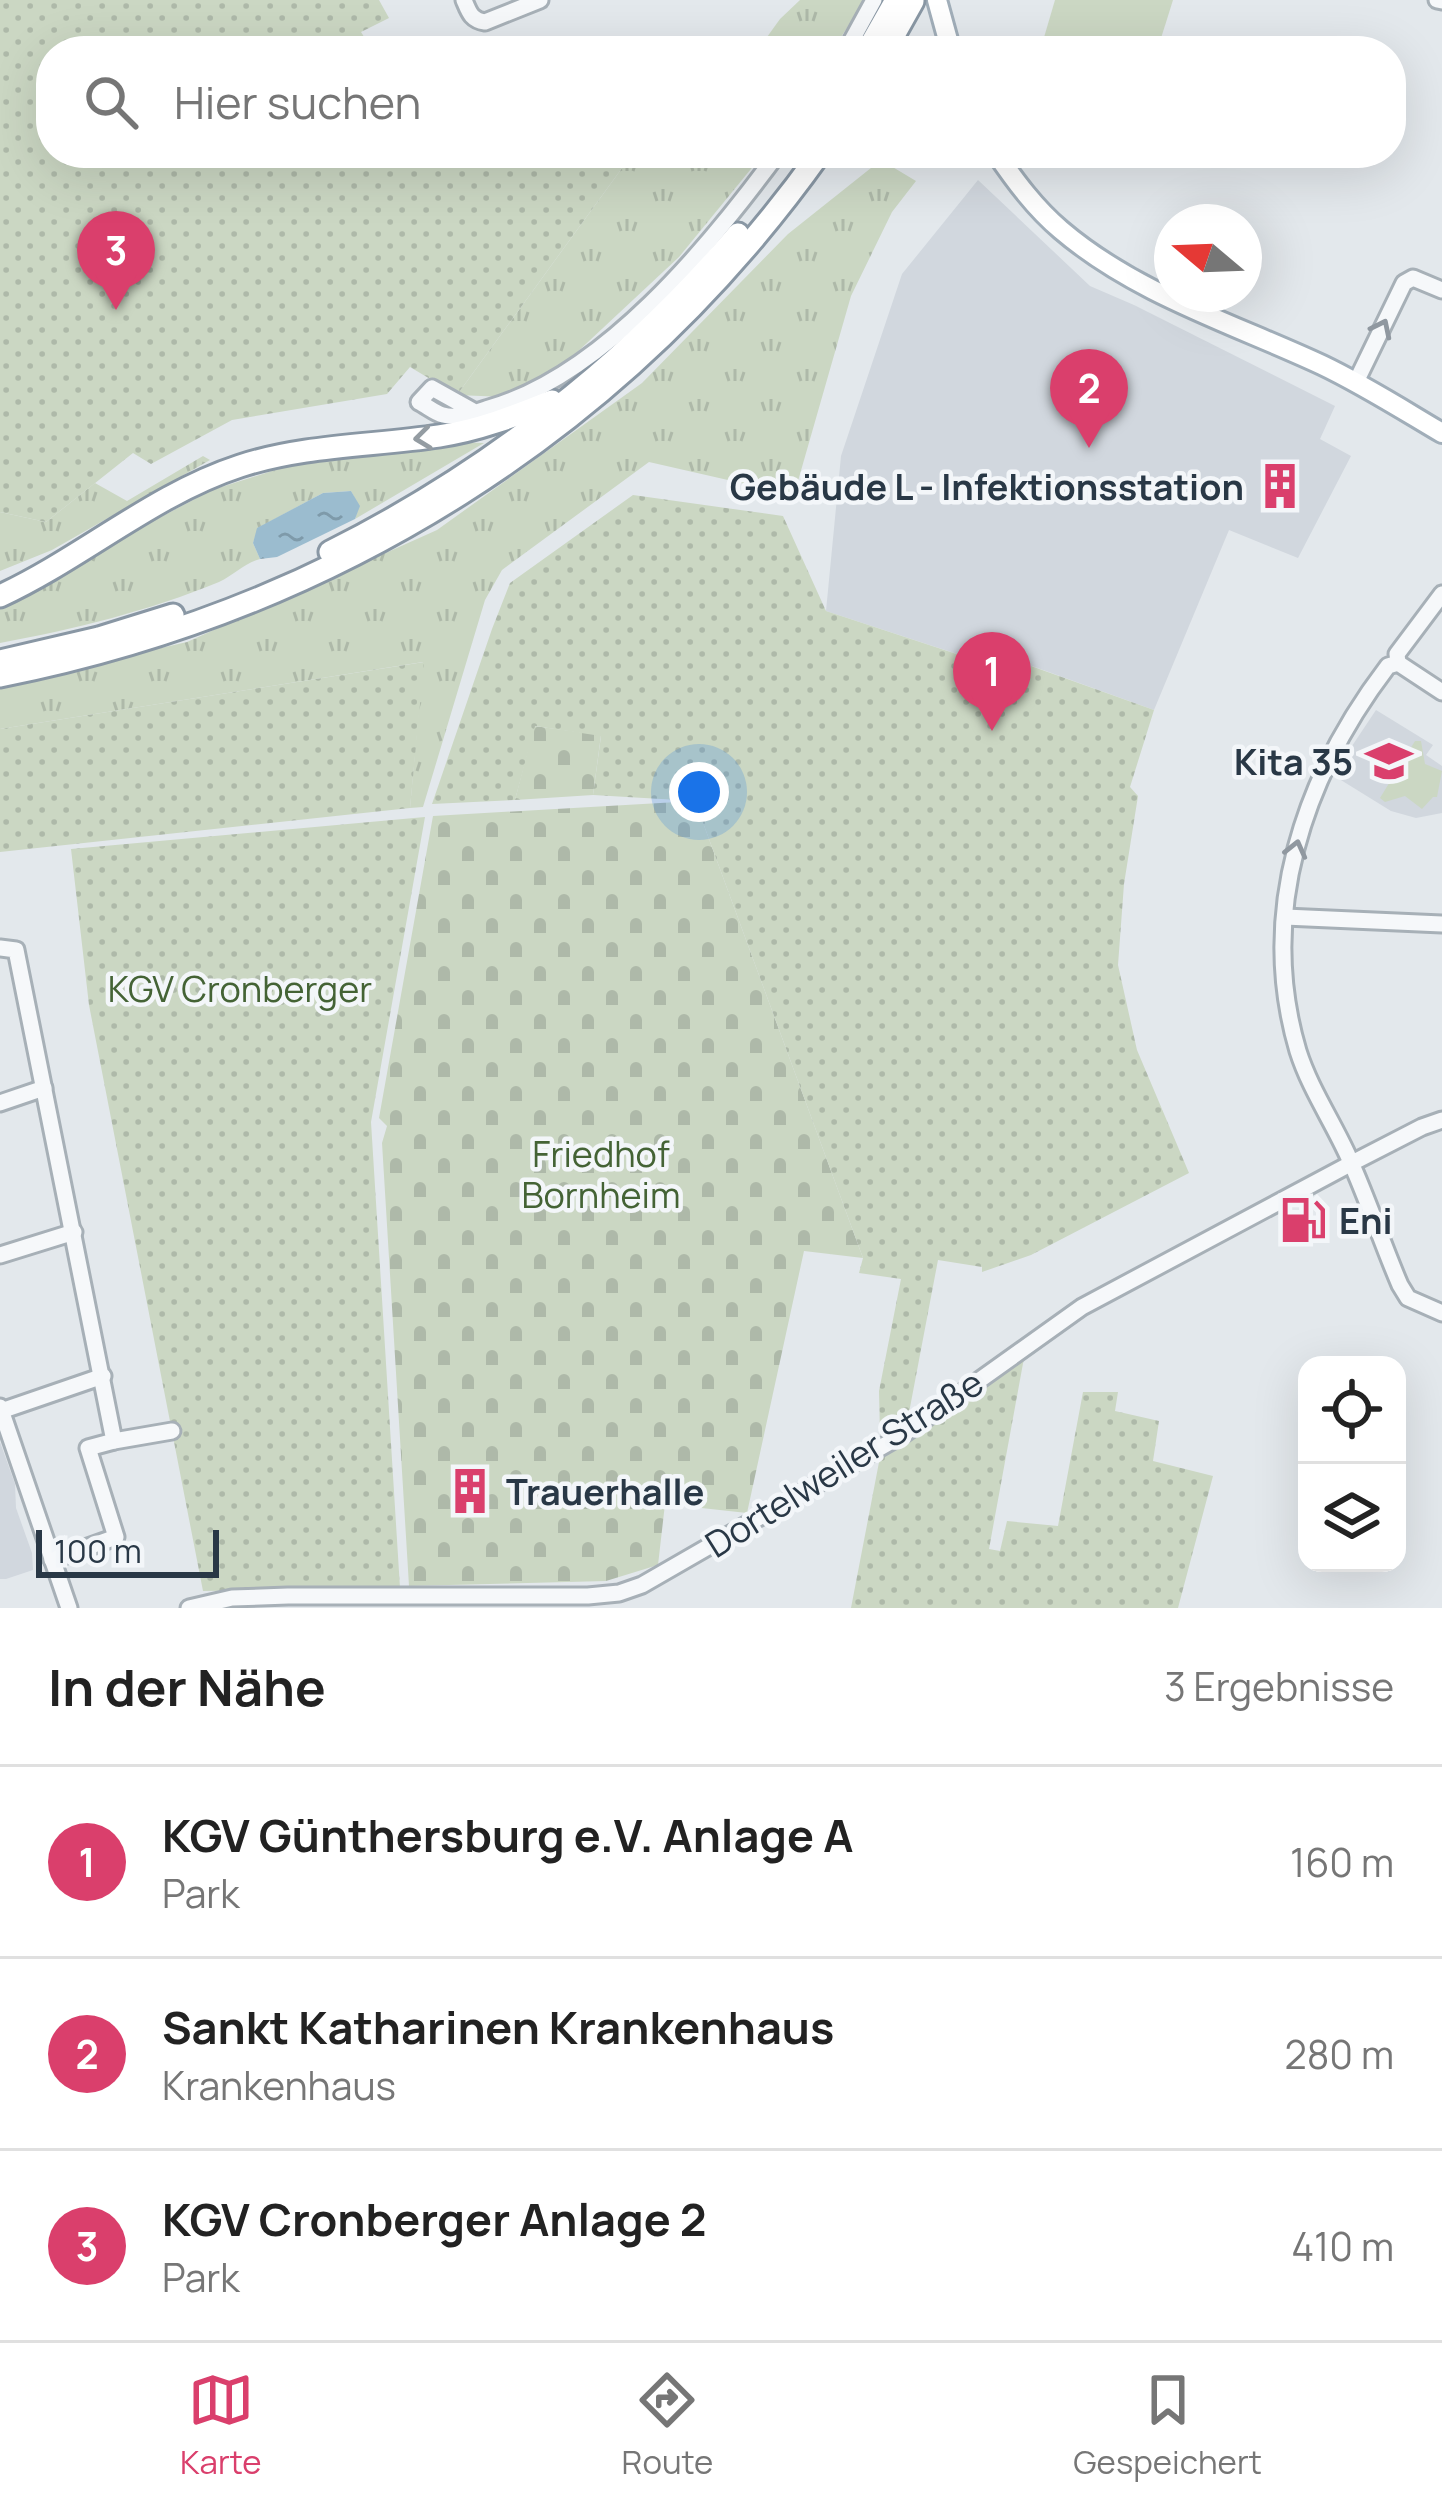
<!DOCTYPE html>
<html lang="de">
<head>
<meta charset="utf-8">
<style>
	body { margin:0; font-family:Manrope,sans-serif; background:#f2f2f2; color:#222 }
	.controls { position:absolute; right:36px; bottom:36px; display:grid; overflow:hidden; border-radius:24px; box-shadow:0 12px 48px #0002 }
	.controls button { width:108px; height:108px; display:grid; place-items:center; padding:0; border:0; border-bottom:3px solid #e0e0e0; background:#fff; color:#222; font:60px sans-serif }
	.compass { position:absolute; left:1154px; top:204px; width:108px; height:108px; border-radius:50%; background:#fff; box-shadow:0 12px 48px #0002; rotate:289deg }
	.scale { position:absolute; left:36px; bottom:30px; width:183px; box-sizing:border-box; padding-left:12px; border:6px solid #293846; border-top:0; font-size:33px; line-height:42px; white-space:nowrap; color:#293846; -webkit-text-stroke:9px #f3f6f9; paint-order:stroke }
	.you { position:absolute; left:699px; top:792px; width:42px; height:42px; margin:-30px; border:9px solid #fff; border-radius:50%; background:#1a73e8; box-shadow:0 0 0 18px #1a73e833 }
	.badge { display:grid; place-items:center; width:78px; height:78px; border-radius:50%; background:#da3f6c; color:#fff; font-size:39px; font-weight:700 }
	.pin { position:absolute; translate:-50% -99px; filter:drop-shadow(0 3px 6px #0008) }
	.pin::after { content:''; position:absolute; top:63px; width:42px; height:36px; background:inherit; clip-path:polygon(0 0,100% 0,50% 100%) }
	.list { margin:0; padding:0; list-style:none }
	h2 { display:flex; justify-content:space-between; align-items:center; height:156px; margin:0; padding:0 48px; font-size:51px }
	h2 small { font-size:39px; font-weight:400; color:#767676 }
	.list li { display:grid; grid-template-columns:78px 1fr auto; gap:36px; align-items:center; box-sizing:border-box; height:192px; padding:0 48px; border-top:3px solid #e0e0e0 }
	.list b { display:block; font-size:45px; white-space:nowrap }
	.list p { margin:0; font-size:39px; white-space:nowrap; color:#767676 }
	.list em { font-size:39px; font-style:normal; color:#767676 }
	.icon { flex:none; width:66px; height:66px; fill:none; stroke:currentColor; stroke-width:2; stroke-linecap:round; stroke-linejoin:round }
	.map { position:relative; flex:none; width:1442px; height:1608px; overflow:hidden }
	.search { position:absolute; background:#fff; box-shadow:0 12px 48px #0002; left:36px; right:36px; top:36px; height:132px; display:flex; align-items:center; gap:30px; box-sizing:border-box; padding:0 42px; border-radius:48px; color:#767676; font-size:45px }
	.sheet { height:732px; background:#fff }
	nav { display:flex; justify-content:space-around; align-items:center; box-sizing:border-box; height:168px; border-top:3px solid #e0e0e0; background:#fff; font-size:33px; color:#767676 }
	nav a { display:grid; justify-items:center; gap:6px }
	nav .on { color:#da3f6c }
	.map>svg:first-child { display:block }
</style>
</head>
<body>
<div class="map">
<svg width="1442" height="1608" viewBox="0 0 1442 1608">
	<defs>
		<pattern id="grass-tufts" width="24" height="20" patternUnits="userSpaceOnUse" patternTransform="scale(3)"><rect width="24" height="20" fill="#cbd7c3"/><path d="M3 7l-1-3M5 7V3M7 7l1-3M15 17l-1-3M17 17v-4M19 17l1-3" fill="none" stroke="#aeb9a9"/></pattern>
		<pattern id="cemetery-stones" width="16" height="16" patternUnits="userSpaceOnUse" patternTransform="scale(3)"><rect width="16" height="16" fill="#cbd7c3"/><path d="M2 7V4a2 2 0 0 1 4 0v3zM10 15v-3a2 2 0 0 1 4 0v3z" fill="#aeb9a9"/></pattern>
		<pattern id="garden-dots" width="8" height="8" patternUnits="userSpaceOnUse" patternTransform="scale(3)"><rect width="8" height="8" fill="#cbd7c3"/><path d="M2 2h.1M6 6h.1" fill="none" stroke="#aeb9a9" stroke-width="1.8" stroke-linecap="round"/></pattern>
		<pattern id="water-ripples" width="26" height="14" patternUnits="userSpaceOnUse" patternTransform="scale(3)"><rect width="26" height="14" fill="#9bbccf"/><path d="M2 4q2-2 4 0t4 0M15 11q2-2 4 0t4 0" fill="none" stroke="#7e9aaa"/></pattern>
	</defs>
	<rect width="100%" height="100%" fill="#e3e8ec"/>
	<!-- built -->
	<g fill="#d1d7de">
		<path d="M978,180l112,106 44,19 201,101 -15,33 31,17 -53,102 -69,-28 -75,180 -122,-44 -5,11 -201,-66 15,-155 61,-182z"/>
		<path d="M1376,710l57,35 -7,10 16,11v47l-26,5 -25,-7 -55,-34 16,-31z"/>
		<path d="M0,1442l15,42 1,24 16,45 1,17 -27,9h-6z"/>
	</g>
	<!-- grass -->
	<g fill="url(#grass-tufts)">
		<path d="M800,0h65l-33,51h-75l23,-32z"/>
		<path d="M633,153h131l-85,104 -121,113 -53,27 -48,-2z"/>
		<path d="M881,160l35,21 -24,31 -41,84 -57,199 -145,-33 -147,108 -17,30 -62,207 -13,1 13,-146 -423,67v-44l187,-43 250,-112 205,-147 146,-149z"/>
		<path d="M456,442l28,1 -129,76 4,-13 -8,-15 -28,2 -65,35 -5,15 7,16c-15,4 -26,16 -41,23 -70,29 -144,47 -219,61v-41l212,-112 79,-25z"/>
		<path d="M203,456l7,4 -158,90 -52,21v-59l46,10 49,-39 32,18z"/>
	</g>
	<!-- cemetery -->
	<g fill="url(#cemetery-stones)">
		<path d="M534,726l67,9 -8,60 -78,5z"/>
		<path d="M695,801l168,457 -59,-7 -57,262 -82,-9 -7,61 -52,16 -197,5 -27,-443 5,-17 -8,-8 54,-302z"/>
	</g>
	<!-- park -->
	<g fill="#cbd7c3">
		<path d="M1055,0h118l-16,51h-117z"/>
		<path d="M1415,741h6l4,23 17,7 -5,26h-4l-11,12 -17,-13 -20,6 -5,-4z"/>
	</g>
	<!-- garden -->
	<g fill="url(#garden-dots)">
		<path d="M0,0h379l10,18 -28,14 12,19h-322v102h582l-176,242 -47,-28 -23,27 -155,26 -81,44 -18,-11 -87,69 -46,-10z"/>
		<path d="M633,495l150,21 43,95 200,66 5,-11 123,44 -24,77 8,9 -14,88 -6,81 19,85 52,123 -158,82 -49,17v-5l-44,-7 -30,158 -28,17 -1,-44 22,-112 -42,-6 4,-15 -168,-457 -102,-6 8,-59 -66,-10 -20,74 -83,4 60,-175 18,-46z"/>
		<path d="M424,662l-14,146 -410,44v-123z"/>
		<path d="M425,817l-54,305 29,466 -197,3 -114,-586 -18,-156z"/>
		<path d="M1024,1358l-35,191 11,2 7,-30 51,5 25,-134h35l-3,19 44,10 -6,40 60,15 -35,132h-327l29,-151 70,-44z"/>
	</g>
	<!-- water -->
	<path fill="url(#water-ripples)" d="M351,491l9,15 -5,13 -78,38 -17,2 -7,-16 4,-15 66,-35z"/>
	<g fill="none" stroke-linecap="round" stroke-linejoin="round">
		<defs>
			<g id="minor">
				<path d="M464,0c5,12 7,20 21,22l55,-22"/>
				<path d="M1437,0l5,1"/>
				<path d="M846,51l28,-51"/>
				<path d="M1356,382l48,-99 9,-5 29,12"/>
				<path d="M475,412l-43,-24 -13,14c8,4 16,11 24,13 14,4 33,-3 46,-7 115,-33 220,-161 289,-255"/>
				<path d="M1442,594l-45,60 1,9 -10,3c-84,110 -131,247 -90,385 12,38 35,71 51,107 19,42 33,85 51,127l8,13 34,15"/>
				<path d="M1398,663l44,29"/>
				<path d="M1285,917l157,7"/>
				<path d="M0,948l16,2 98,491 -26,7 28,89 -64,23"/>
				<path d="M0,1103l44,-15"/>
				<path d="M0,1255l74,-23"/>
				<path d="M0,1407l69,201"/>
				<path d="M1,1411l102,-35"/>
				<path d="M114,1441l58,-10"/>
				<path d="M189,1608l43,-10 56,-2h300l31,-3 23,-8 262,-151 178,-127 270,-144 70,-36 20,-7"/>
			</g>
			<g id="major">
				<path d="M937,0l14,51"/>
				<path d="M996,153c19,28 39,55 65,77 75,64 173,94 261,135 42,20 81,45 120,68"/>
			</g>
			<g id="highway">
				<path d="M867,51l29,-51"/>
				<path d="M885,51l28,-50"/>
				<path d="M330,552c154,-77 297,-187 408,-318"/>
				<path d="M0,596c82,-38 154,-102 240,-130 64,-21 133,-20 199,-30 40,-6 76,-20 113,-35"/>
				<path d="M0,661l99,-23 74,-23"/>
				<path d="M0,676c333,-66 623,-246 820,-523"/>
			</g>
		</defs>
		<!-- minor casing -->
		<use href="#minor" stroke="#a7b0b7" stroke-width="21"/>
		<!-- major casing -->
		<use href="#major" stroke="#a1aeb9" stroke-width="24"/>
		<!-- highway casing -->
		<use href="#highway" stroke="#8997a4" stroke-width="27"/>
		<!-- minor -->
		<use href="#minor" stroke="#f6f8fa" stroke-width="15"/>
		<!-- major -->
		<use href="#major" stroke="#fff" stroke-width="18"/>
		<!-- highway -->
		<use href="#highway" stroke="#fff" stroke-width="21"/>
	</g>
	<!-- one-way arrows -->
	<defs><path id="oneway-chevron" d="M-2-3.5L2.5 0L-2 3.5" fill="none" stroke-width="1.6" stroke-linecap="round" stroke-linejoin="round" transform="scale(3)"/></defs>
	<g stroke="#9098a0">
		<use href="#oneway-chevron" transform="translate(1382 328) rotate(-64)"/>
		<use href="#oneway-chevron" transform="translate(1296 849) rotate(-76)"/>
	</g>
	<use stroke="#949ca2" href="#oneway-chevron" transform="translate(423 438) rotate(173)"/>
	<!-- icons -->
	<defs>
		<symbol id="building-bare" viewBox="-9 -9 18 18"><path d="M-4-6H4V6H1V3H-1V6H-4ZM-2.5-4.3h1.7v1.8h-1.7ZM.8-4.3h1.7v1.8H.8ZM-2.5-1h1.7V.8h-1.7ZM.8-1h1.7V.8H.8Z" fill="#da3f6c" stroke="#f3f6f9" stroke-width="2.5" paint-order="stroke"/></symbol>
		<symbol id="school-bare" viewBox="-9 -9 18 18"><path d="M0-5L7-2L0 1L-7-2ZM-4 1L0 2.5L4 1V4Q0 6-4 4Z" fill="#da3f6c" stroke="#f3f6f9" stroke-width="2.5" paint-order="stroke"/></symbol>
		<symbol id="fuel-bare" viewBox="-9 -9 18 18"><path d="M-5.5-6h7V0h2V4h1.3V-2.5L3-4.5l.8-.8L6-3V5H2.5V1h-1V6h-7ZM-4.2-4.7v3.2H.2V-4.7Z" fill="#da3f6c" stroke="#f3f6f9" stroke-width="2.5" paint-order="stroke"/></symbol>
	</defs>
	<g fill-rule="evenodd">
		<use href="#building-bare" x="1247" y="453" width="66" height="66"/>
		<use href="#school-bare" x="1356" y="728" width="66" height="66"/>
		<use href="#fuel-bare" x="1270" y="1187" width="66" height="66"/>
		<use href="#building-bare" x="437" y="1458" width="66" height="66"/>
	</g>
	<g text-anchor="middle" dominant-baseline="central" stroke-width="9" stroke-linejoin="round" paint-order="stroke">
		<!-- poi labels -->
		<g font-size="36" font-weight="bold" fill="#293846" stroke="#f3f6f9" text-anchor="end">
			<text x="1244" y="486">Gebäude L - Infektionsstation</text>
			<text x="1353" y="761">Kita 35</text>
			<text x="1339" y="1220" text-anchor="start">Eni</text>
			<text x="506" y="1491" text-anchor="start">Trauerhalle</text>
		</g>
		<!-- park labels -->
		<g font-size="36" fill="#446335" stroke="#f3f6f9">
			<text x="240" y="988">KGV Cronberger</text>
			<text x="601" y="1153">Friedhof<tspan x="601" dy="41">Bornheim</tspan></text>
		</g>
		<!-- street labels -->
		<g font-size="36" fill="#293846" stroke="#f3f6f9">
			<text transform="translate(844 1463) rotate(-32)">Dortelweiler Straße</text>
		</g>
	</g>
</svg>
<div class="controls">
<button><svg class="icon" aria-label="locate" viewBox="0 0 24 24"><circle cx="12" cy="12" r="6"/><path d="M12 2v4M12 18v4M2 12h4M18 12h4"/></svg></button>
<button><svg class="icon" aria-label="layers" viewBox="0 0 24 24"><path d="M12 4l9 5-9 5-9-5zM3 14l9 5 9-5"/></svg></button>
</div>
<svg class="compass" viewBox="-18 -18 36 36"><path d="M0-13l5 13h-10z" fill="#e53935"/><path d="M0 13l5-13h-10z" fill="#767676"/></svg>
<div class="scale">100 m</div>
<div class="you"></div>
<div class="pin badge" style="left:992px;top:731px">1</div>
<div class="pin badge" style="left:1089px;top:448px">2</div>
<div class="pin badge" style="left:116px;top:310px">3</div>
<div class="search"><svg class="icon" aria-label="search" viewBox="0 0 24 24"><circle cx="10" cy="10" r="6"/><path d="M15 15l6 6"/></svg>Hier suchen</div>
</div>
<section class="sheet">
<h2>In der Nähe<small>3 Ergebnisse</small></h2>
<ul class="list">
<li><span class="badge">1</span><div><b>KGV Günthersburg e.V. Anlage A</b><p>Park</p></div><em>160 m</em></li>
<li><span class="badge">2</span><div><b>Sankt Katharinen Krankenhaus</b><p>Krankenhaus</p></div><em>280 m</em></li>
<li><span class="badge">3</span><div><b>KGV Cronberger Anlage 2</b><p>Park</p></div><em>410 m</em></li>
</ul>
</section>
<nav>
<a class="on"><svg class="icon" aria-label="map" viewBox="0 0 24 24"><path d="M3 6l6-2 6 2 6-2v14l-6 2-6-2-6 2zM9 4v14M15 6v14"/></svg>Karte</a>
<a><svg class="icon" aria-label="directions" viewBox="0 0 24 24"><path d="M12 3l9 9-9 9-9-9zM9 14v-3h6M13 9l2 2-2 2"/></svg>Route</a>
<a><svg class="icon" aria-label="saved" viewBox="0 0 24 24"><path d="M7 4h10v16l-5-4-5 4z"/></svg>Gespeichert</a>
</nav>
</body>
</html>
